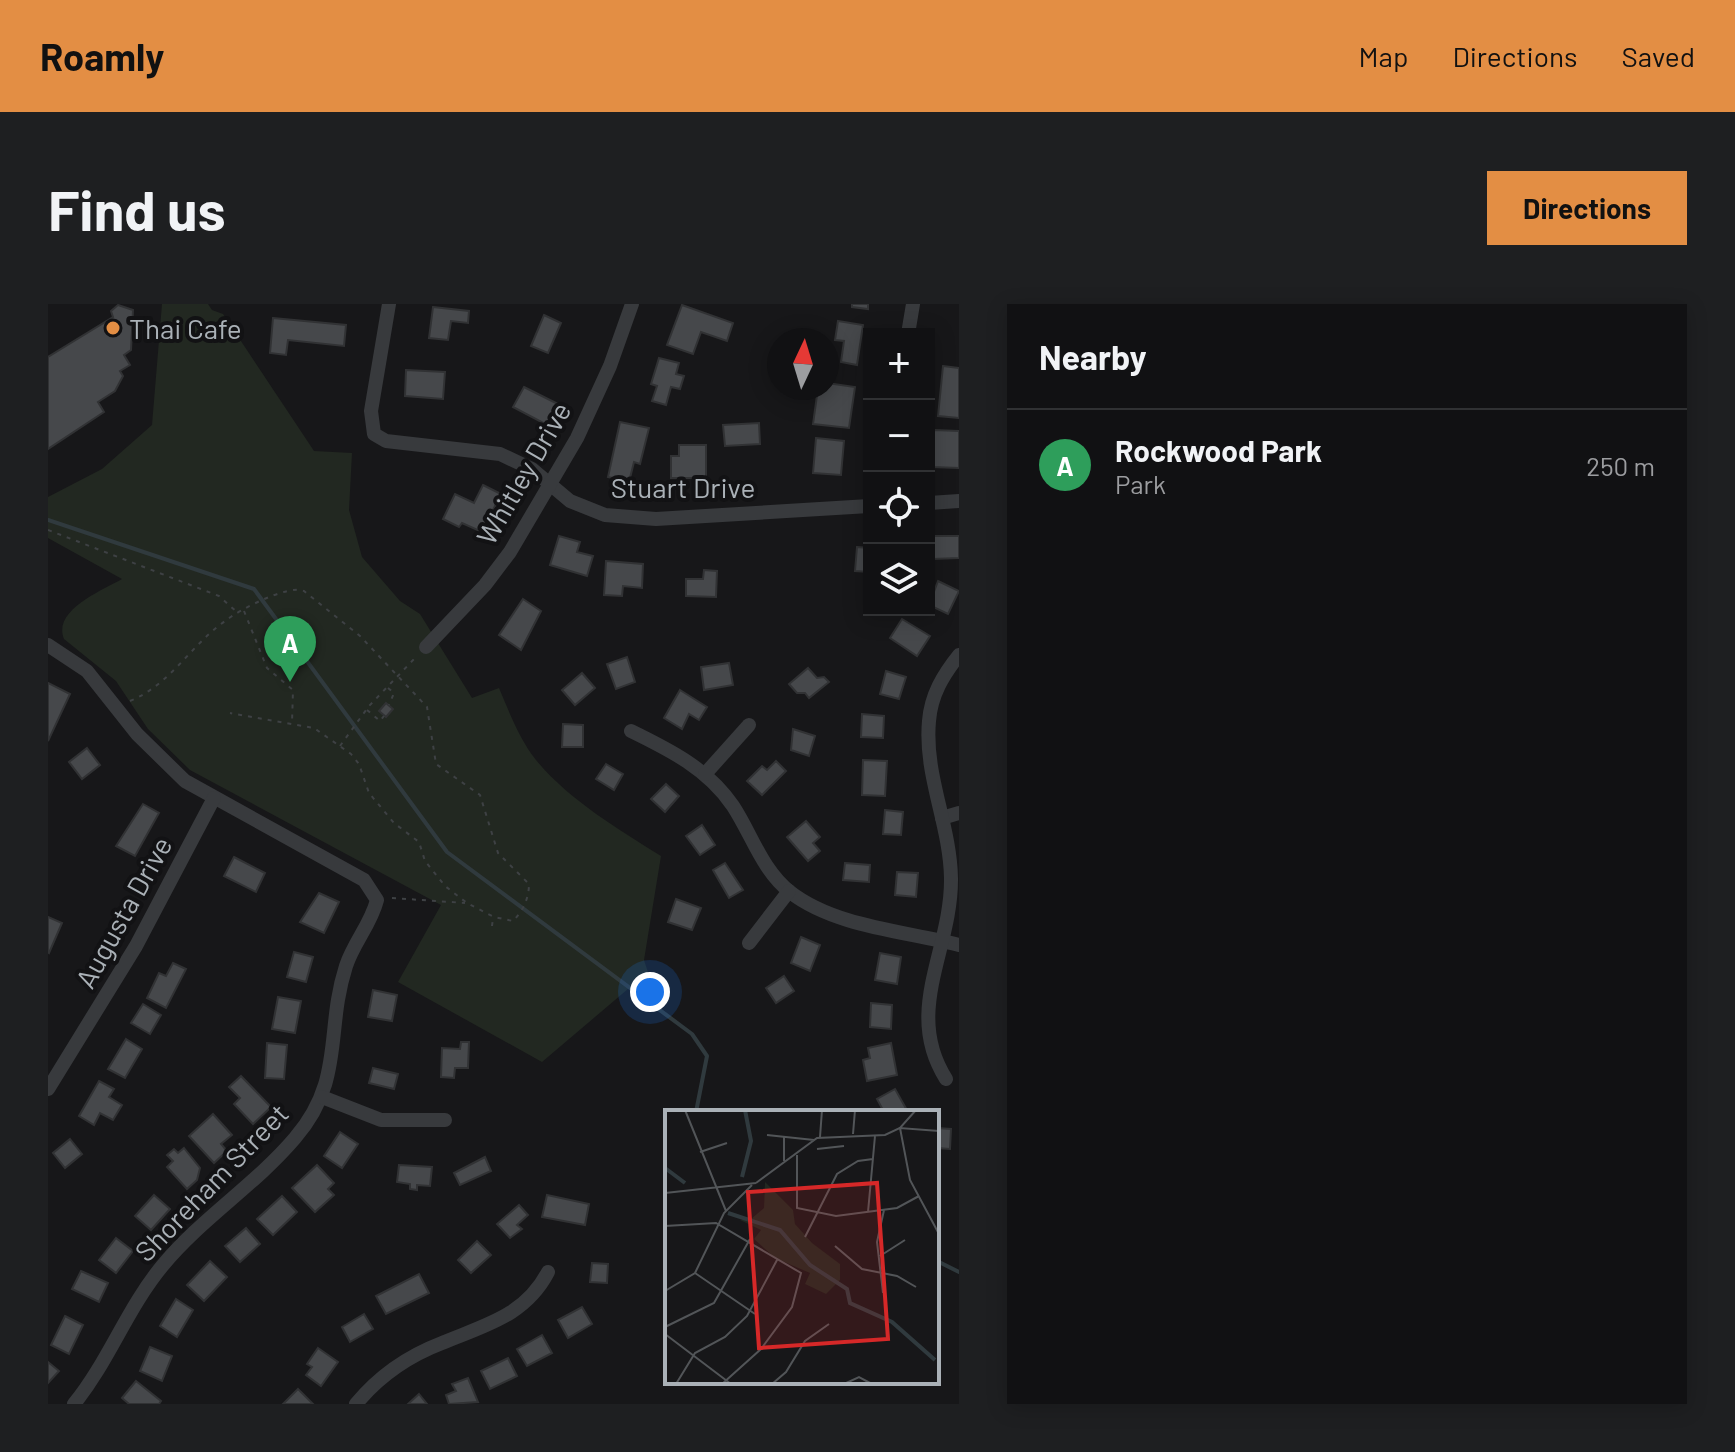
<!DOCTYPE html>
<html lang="en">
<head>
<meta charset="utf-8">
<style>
	body { margin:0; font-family:Barlow,sans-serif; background:#1e1f21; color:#f1f3f6 }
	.controls { position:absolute; right:24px; top:24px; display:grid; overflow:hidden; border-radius:0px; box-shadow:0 4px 20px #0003 }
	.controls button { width:72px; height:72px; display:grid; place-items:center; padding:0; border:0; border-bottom:2px solid #303133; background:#111113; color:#f1f3f6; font:40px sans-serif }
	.compass { position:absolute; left:719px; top:24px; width:72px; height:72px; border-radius:50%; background:#111113; box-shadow:0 4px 20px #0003; rotate:4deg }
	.you { position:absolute; left:602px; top:688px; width:28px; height:28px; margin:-20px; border:6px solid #fff; border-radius:50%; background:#1a73e8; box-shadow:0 0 0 12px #1a73e833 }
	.badge { display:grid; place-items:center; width:52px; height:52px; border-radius:50%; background:#e38e44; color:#fff; font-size:26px; font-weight:700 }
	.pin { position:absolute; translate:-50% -66px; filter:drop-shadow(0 2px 4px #0008) }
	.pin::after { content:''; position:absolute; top:42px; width:28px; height:24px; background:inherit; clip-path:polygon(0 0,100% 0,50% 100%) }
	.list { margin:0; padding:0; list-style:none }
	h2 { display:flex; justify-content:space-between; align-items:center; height:104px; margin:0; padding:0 32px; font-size:34px }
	h2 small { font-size:26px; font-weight:400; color:#9c9da0 }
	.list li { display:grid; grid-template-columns:52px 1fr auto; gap:24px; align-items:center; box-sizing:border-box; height:112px; padding:0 32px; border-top:2px solid #303133 }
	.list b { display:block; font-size:30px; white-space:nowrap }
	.list p { margin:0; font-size:26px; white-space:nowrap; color:#9c9da0 }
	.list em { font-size:26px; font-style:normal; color:#9c9da0 }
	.icon { flex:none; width:44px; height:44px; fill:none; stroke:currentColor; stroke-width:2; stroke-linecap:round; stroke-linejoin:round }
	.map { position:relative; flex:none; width:911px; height:1100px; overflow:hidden; border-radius:0px }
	header { display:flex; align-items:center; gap:48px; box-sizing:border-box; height:112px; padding:0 40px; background:#e38e44; color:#111 }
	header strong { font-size:38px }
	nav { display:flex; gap:44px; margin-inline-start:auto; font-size:28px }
	.intro { display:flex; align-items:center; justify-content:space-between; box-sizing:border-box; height:192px; padding:0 48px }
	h1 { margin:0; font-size:56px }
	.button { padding:20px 36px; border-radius:0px; background:#e38e44; color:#111; font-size:28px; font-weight:700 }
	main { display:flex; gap:48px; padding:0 48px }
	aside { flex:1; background:#111113; border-radius:0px; box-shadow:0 4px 20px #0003 }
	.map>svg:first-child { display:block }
</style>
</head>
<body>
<header>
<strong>Roamly</strong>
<nav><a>Map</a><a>Directions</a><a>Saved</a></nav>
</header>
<div class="intro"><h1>Find us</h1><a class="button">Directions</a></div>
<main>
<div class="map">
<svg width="911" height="1100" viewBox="0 0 911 1100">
	<rect width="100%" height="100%" fill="#171719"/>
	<!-- green -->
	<path fill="#222821" d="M114,0h46l4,6 11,4 91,137 38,2 -3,57 13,47 38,44 20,13 52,84 27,-10c10,24 21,52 37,72 33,40 82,69 125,96l-17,104 4,12 -106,90 -144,-80 43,-77 -251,-135 -42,-41 -32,-48 -52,-42c-12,-29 39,-49 58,-60l-74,-41v-41l54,-28 50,-44z"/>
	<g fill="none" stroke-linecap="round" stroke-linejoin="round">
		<!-- stream -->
		<g stroke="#303a3e" stroke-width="4">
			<path d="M0,216l206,69 193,263 245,182 15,22 -11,56"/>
			<path d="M889,957l22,11"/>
		</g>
	</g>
	<!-- building -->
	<g fill="#46484b" stroke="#313234" stroke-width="2">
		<path d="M804,0h16v5l-16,-2z"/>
		<path d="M70,1l15,5 -2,40 -7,5 6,10 -10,6 3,5 -8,15 -17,11 6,10 -56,37v-92l65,-40 -2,-6z"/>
		<path d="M634,1l51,18 -6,18 -26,-9 -8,22 -26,-9z"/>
		<path d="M385,3l36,4 -1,12 -17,-2 -3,19 -19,-2z"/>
		<path d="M496,11l17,8 -13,30 -17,-7z"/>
		<path d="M225,14l73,7 -2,21 -56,-6 -2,15 -16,-2z"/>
		<path d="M790,17l25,4 -6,40 -16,-3 3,-21 -9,-1z"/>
		<path d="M611,54l20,5 -3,11 8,2 -4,13 -9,-2 -5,18 -14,-4 5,-15 -6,-2z"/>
		<path d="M895,62l16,2v50l-21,-2z"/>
		<path d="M358,66l39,2 -2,27 -38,-3z"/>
		<path d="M779,79l28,4 -6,41 -36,-4 5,-36h9z"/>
		<path d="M476,83l34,17 -11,21 -34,-18z"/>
		<path d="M572,118l29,6 -9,36 -6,-2 -5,20 -21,-5z"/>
		<path d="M711,119l1,21 -35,2 -2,-21z"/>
		<path d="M886,126l25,1v37l-27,-1z"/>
		<path d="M768,134l28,3 -3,34 -28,-2z"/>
		<path d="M631,141h27v33h-35v-22h8z"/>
		<path d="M435,181l18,9 -19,38 -20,-9 -3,4 -16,-8 12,-25 19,9z"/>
		<path d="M511,232l21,6 -3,10 16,4 -6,20 -37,-11z"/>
		<path d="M884,232h27v22l-26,1z"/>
		<path d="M809,243l12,1v24l-14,-1z"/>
		<path d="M558,257l37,3 -1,24 -19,-2 -1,10 -18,-1z"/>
		<path d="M656,266l13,1 -1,26 -30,-1v-17h17z"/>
		<path d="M890,277l21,10 -11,23 -19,-9z"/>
		<path d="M475,295l18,12 -20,39 -22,-15z"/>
		<path d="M854,315l28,17 -13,20 -27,-18z"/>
		<path d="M579,353l8,25 -19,7 -9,-25z"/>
		<path d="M681,359l4,22 -29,5 -3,-23z"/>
		<path d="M760,364l9,10 7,-1 5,5 -20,16 -4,-5h-8l-8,-9z"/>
		<path d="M838,367l20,6 -7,22 -19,-5z"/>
		<path d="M534,369l13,15 -20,17 -13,-15z"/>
		<path d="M0,379l22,11 -22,47z"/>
		<path d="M632,386l27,17 -8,13 -10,-6 -7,15 -18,-11z"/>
		<path d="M338,399l7,6 -7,8 -7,-6z"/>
		<path d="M814,410l22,2 -1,22 -22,-1z"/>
		<path d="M515,420l20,1v22h-21z"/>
		<path d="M745,425l22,7 -6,20 -18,-6z"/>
		<path d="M39,444l13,17 -18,14 -13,-17z"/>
		<path d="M815,456l24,1 -2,35 -23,-1z"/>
		<path d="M728,457l10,10 -24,24 -15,-14 15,-15 5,4z"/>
		<path d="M558,460l17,10 -9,16 -18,-11z"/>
		<path d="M618,480l13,12 -14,16 -14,-13z"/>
		<path d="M95,500l16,9 -24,43 -19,-10z"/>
		<path d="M837,506l18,2 -2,23 -18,-1z"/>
		<path d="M758,517l14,16 -7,6 7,8 -12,10 -21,-24z"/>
		<path d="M654,521l13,20 -15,10 -14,-19z"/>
		<path d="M186,553l31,16 -9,19 -32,-16z"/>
		<path d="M677,559l18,27 -14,8 -16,-28z"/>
		<path d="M797,559l25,2 -1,17 -26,-2z"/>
		<path d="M849,568l21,1 -2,24 -21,-2z"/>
		<path d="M271,589l20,9 -15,31 -24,-11z"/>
		<path d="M628,595l25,9 -9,22 -24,-8z"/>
		<path d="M0,613l14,6 -13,30 -1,-1z"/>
		<path d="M753,633l19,8 -10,26 -19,-8z"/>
		<path d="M246,648l19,5 -7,25 -19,-5z"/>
		<path d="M832,649l21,4 -4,27 -22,-4z"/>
		<path d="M125,659l13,6 -20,39 -19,-10 12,-25 7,3z"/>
		<path d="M736,672l10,15 -18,12 -10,-15z"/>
		<path d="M325,686l24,5 -5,26 -24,-4z"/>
		<path d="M230,693l23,4 -6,32 -23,-4z"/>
		<path d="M823,699l21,2 -1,24 -21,-2z"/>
		<path d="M95,700l18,11 -11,19 -19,-11z"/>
		<path d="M78,735l16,10 -17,29 -17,-9z"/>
		<path d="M413,738h8l-1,26h-13l-1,10 -13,-1 1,-29 18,1z"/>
		<path d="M219,739l20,2 -3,34 -19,-1z"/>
		<path d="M843,739l6,32 -30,6 -4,-21 7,-2 -2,-10z"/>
		<path d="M325,764l25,6 -4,15 -25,-6z"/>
		<path d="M193,772l30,31 -18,17 -19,-20 6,-6 -11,-11z"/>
		<path d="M51,777l15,8 -5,8 13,8 -9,15 -13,-7 -6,12 -15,-9z"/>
		<path d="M847,785l13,23h-24l-7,-13z"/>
		<path d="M165,810l19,21 -11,9 6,7 -13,12 -25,-27z"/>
		<path d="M889,824l14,1 -1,20 -13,-1z"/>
		<path d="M292,828l18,12 -16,24 -18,-12z"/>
		<path d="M22,835l12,15 -17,14 -12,-15z"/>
		<path d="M136,844l16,20 -3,12 -10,9 -20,-22 6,-6 -6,-6 7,-6 4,4z"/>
		<path d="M437,853l6,14 -31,14 -6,-12z"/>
		<path d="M269,861l17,18 -6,6 6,6 -19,17 -23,-24z"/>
		<path d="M351,861l33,2 -2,19 -13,-1v5l-7,-1v-5l-13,-2z"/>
		<path d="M106,891l16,14 -19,21 -16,-14z"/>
		<path d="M499,891l42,9 -4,21 -43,-8z"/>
		<path d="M234,892l15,16 -24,23 -16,-16z"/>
		<path d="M471,901l9,10 -11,10 5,4 -12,9 -13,-14z"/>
		<path d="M198,924l14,16 -20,18 -15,-16z"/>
		<path d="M68,934l17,13 -17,22 -17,-13z"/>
		<path d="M429,937l14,14 -20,18 -13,-13z"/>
		<path d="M162,957l17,16 -23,24 -17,-16z"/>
		<path d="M544,959l16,1 -1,19 -17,-1z"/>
		<path d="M33,967l27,12 -9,19 -27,-13z"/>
		<path d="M371,970l10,19 -43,21 -10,-18z"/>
		<path d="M128,995l17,11 -16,27 -17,-11z"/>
		<path d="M534,1003l10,17 -24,14 -10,-18z"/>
		<path d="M316,1010l9,15 -23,13 -8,-15z"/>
		<path d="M17,1012l18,9 -14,29 -18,-9z"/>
		<path d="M494,1031l10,18 -25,13 -10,-17z"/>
		<path d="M102,1043l22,9 -10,25 -22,-10z"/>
		<path d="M270,1044l20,14 -17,24 -15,-11 6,-8 -5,-3z"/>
		<path d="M460,1054l9,18 -27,13 -9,-18z"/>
		<path d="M0,1058l11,9 -11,12z"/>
		<path d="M420,1074l10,24 -29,2 -3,-9 10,-4 -4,-7z"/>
		<path d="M88,1077l25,20 -2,3h-30l-7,-6z"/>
		<path d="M250,1085l15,15h-30z"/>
		<path d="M371,1090l8,10h-19z"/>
	</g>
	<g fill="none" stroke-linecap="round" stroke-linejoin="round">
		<!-- path -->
		<g stroke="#3e4144" stroke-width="2" stroke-dasharray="4 6" stroke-linecap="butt">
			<path d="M0,226l171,66 19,17"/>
			<path d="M196,307l23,57 26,22 -1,33"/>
			<path d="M340,384l6,5 -5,12"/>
			<path d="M82,397c41,-17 60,-55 95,-80 14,-11 63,-37 79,-30l56,45 67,71 9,57 44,31 18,58 31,31c0,14 -6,27 -16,37l-19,-4 -27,-14 -22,-17 -20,-25 -6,-19 -25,-19 -25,-30 -10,-29 -8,-10 -37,-26 -84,-15"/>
			<path d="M319,406l13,11 4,-5"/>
			<path d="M292,442l29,-40 47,-49"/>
			<path d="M344,594l73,5"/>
			<path d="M444,622l1,-8"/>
		</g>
		<!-- minor -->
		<g stroke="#383a3d" stroke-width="14">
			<path d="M341,0l-18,107 3,23 12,7 114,13 32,15 38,32 35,14 51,4 213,-13"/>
			<path d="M860,30l5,-30"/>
			<path d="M881,199l30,-2"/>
			<path d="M0,341l39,26 50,63 48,47 179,99 13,20c-6,24 -23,42 -31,66 -21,65 -1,114 -51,172 -40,47 -93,80 -132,127 -36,43 -54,96 -89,139"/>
			<path d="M378,343l59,-62 25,-33 67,-114 33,-72 22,-62"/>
			<path d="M583,427c39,19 77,38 102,75 19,29 29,64 57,86 45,35 115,39 169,53"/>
			<path d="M657,470l44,-49"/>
			<path d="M894,514l17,-5"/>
			<path d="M701,639l40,-52"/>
			<path d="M898,775c-43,-68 6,-129 5,-201 -1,-54 -27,-103 -22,-157 2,-26 14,-46 30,-66"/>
			<path d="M0,785l88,-143 78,-148"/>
			<path d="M274,793l59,23h64"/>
			<path d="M308,1100c23,-28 52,-48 86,-61 43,-18 83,-27 106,-71"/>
		</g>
	</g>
	<!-- markers -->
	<circle fill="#e38e44" stroke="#121214" stroke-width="3" cx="65" cy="24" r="8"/>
	<g text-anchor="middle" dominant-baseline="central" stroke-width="8" stroke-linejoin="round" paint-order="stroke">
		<!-- poi labels -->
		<g font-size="28" fill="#aab1b7" stroke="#121214" text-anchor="start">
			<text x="81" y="24">Thai Cafe</text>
		</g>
		<!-- street labels -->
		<g font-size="28" fill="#aab1b7" stroke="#121214">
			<text transform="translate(475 169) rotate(-60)">Whitley Drive</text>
			<text x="635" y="183">Stuart Drive</text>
			<text transform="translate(75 608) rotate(-61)">Augusta Drive</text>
			<text transform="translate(163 878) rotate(-46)">Shoreham Street</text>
		</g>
	</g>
	<!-- overview -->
	<g transform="translate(617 806)">
		<rect width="274" height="274" fill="#171719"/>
		<path d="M100,72l28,28 2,14 17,19 28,21v16l-14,14 -21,-10 5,-11 -35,-15 -21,-19 7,-9 -21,-10 11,-1 13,-11z" fill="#222821"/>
		<path fill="none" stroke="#303a3e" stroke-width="4" d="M0,58l20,15M77,67l9,-36 -6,-31M63,103l52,17 30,35 37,24 3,14 42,19 43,38"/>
		<path fill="none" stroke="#525558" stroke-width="2" d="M20,0l41,101M274,21l-39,-3 10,52 29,54M188,24l2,-24M102,25l47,5M155,27l2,-27M152,39l27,-3M35,42l27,-9M132,45v53l39,8 61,-8 22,-12M119,51v-25M91,73l61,-45 68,-3 15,-7 16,-18M0,83l91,-10M203,102l7,-76M0,116l51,-3 85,50 -9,34 -31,42 -39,35M140,127l32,-63 21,-13 15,-2M170,136l27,23 35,7 19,11M215,146l25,-16M30,163l60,41M0,181l30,-18 29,-60 28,-28M218,183l-6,-51 7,-32M0,217l49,-24 36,-64M0,224l66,50M11,274l19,-31 30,-16 22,-21 30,-56M107,274l14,-12 19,-31 24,-17M179,274l15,-7 13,7"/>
		<path fill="#d62828" fill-opacity="0.15" stroke="#d62828" stroke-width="4" d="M212,73l11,156 -129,9 -11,-156z"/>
		<rect width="274" height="274" fill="none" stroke="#aab1b7" stroke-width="4"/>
	</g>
</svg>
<div class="controls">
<button>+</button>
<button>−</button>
<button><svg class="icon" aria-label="locate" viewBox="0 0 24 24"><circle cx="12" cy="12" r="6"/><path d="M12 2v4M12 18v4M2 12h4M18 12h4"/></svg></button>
<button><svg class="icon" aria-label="layers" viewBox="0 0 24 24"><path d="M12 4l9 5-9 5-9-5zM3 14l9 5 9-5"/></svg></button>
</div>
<svg class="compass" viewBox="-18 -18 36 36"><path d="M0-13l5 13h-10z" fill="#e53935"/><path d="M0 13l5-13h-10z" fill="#9c9da0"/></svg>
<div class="you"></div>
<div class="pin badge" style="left:242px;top:378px;background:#2e9e5b">A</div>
</div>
<aside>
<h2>Nearby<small></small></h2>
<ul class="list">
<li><span class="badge" style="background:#2e9e5b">A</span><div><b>Rockwood Park</b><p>Park</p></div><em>250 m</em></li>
</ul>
</aside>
</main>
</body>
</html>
